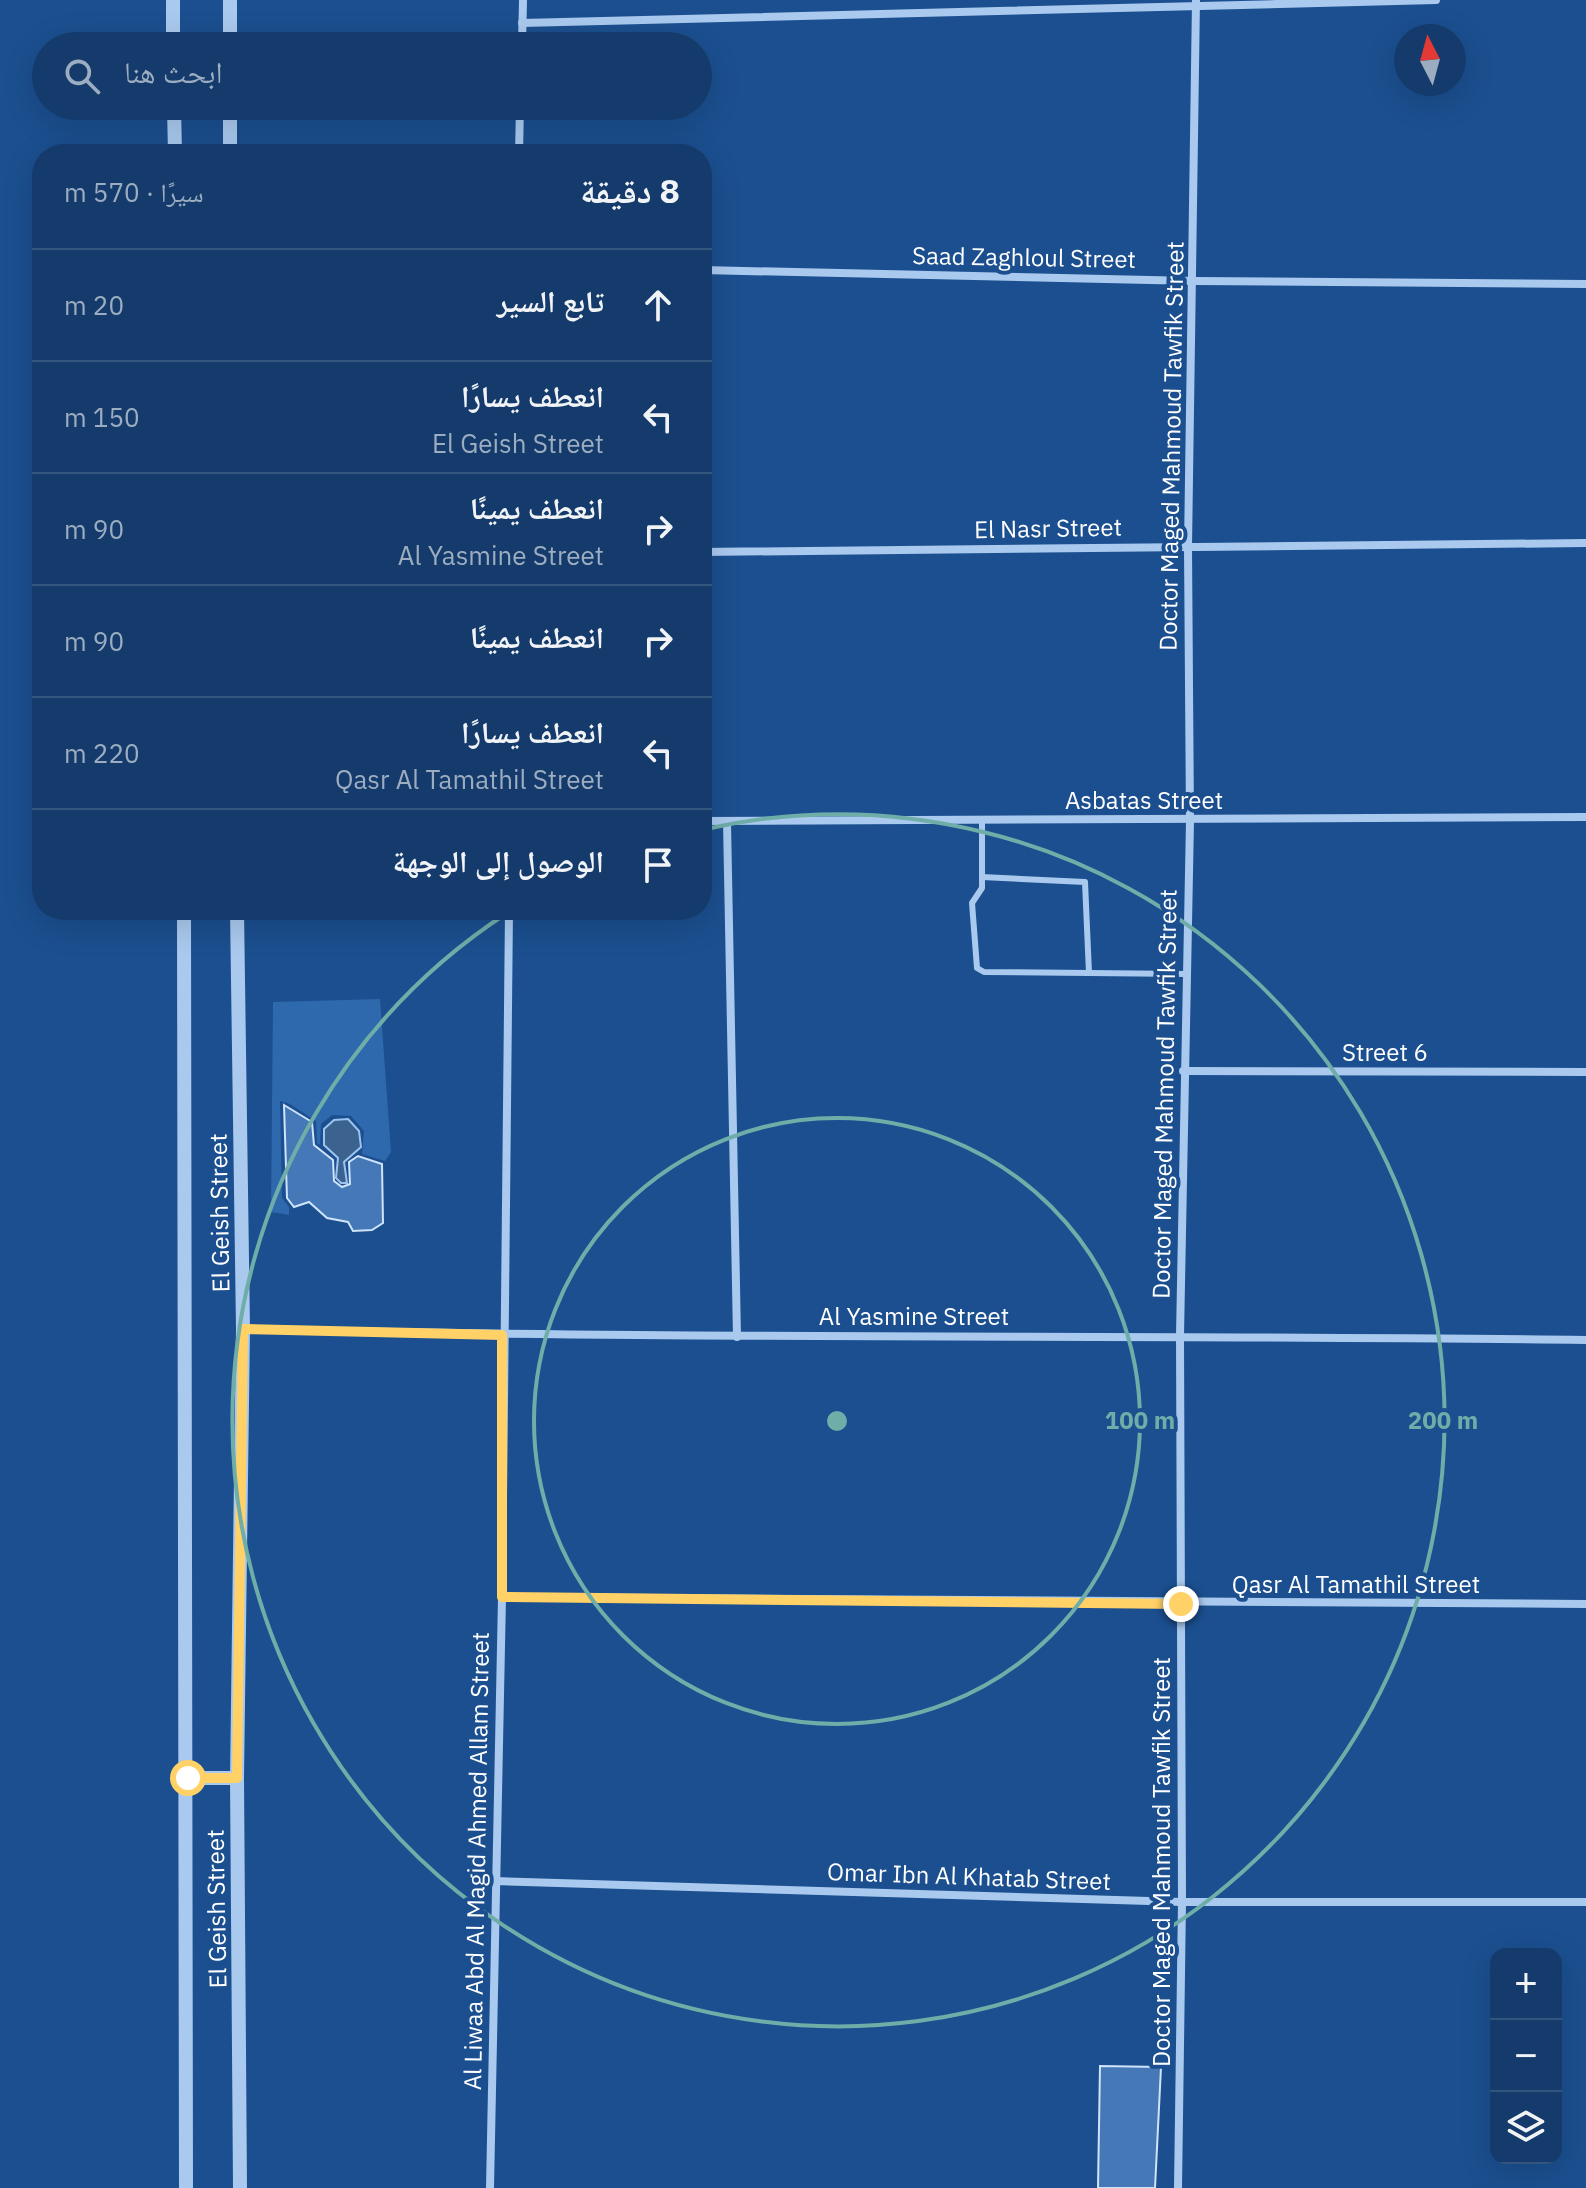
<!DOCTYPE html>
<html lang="ar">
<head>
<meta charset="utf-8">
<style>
	body { margin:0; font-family:"IBM Plex Sans","Noto Naskh Arabic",sans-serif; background:#1d4271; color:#f1f3f6; direction:rtl }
	.controls { position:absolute; right:24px; bottom:24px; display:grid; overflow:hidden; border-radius:16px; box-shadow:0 8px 32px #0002 }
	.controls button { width:72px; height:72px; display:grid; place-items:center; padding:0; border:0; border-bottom:2px solid #33557e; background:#143b6b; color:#f1f3f6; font:40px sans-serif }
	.compass { position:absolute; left:1394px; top:24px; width:72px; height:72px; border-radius:50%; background:#143b6b; box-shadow:0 8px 32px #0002; rotate:354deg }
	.stop { position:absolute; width:24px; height:24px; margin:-18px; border:6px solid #ffd166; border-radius:50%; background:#fff }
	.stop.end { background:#ffd166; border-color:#fff; box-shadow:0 2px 8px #0008 }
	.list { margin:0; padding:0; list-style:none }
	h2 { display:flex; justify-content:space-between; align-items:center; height:104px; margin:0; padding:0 32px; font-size:34px }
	h2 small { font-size:26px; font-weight:400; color:#9dadc1 }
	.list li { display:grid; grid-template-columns:52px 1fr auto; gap:24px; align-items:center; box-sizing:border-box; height:112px; padding:0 32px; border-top:2px solid #33557e }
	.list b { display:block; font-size:30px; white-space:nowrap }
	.list p { margin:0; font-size:26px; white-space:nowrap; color:#9dadc1 }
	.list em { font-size:26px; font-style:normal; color:#9dadc1 }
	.icon { flex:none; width:44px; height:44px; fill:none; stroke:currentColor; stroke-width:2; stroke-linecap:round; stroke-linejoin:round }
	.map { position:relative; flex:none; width:1586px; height:2188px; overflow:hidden; direction:ltr }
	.search { position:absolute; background:#143b6b; box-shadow:0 8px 32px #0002; left:32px; top:32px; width:680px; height:88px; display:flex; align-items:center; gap:20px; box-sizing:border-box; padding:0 28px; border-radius:44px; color:#9dadc1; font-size:30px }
	.panel { position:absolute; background:#143b6b; box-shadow:0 8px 32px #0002; left:32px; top:144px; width:680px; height:776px; border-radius:32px; direction:rtl }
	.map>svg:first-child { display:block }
</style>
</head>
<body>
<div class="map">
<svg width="1586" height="2188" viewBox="0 0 1586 2188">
	<rect width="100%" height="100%" fill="#1b4f8f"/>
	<!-- green -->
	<path fill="#2e69ad" d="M380,999l11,153 -6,9 -23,-7 2,-23 -13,-15 -19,-1 -11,9 -1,21 -3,-2 -1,-22 -26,-17 -10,-3 2,97 7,9v8l-18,-3 2,-210z"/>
	<!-- water -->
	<path fill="#3c6290" stroke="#9cc4f0" stroke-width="2" d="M348,1119l11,12 2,16 -17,15 3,21h-6l-5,-5 2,-20 -14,-13v-16l10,-9z"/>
	<!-- building -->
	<g fill="#4478b7" stroke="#cfe3fa" stroke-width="2">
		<path d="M284,1105l28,17 2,23 19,15 1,21 8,6 8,-3 -1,-22 9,-6 24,8 1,59 -11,7 -19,1 -5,-9 -21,-4 -18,-16 -15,5 -7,-9z"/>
		<path d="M1100,2066l61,1 -6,121h-57z"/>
	</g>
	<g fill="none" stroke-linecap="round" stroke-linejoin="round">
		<!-- service -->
		<g stroke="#a9c9ee" stroke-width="6">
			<path d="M982,820v68l-10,15 5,65 7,4 202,2"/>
			<path d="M982,877l103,5 4,91"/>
		</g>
		<!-- minor -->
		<g stroke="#a9c9ee" stroke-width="8">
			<path d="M522,23l914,-23"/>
			<path d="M522,46l1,-46"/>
			<path d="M519,154l1,-48"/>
			<path d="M702,270l492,11 392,3"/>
			<path d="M702,552l884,-9"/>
			<path d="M702,821l884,-4"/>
			<path d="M727,822l10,515"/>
			<path d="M1183,1071l403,1"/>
			<path d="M243,1329c447,11 895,5 1343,11"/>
			<path d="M502,1597l1084,7"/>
			<path d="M494,1881l688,21h404"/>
			<path d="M490,2188l12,-591 7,-687"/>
			<path d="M1178,2188l4,-286 -2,-567 10,-514 -2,-274 8,-547"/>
		</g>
		<!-- tertiary -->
		<g stroke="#a9c9ee" stroke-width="14">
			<path d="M173,0v46"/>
			<path d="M230,46v-46"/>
			<path d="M174,106l1,48"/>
			<path d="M230,154v-48"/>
			<path d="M184,910l2,1278"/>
			<path d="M237,910l6,419 -6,449 3,410"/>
			<path d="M188,1778h49"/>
		</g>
	</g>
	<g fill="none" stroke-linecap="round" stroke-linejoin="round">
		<!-- route -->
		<path stroke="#ffd166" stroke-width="10" d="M188,1778h49l6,-449 259,6v262l679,7"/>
	</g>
	<!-- distance rings -->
	<g fill="none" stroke="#6fada8" stroke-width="4">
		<circle cx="837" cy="1421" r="303"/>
		<path d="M706 829A606 606 0 1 1 507 913"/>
	</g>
	<g text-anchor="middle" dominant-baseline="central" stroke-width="8" stroke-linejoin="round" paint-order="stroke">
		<!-- street labels -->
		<g font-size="24" fill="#fff" stroke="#1b4f8f">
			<text transform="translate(1024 257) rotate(1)">Saad Zaghloul Street</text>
			<text transform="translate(1171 446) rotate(-89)">Doctor Maged Mahmoud Tawfik Street</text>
			<text transform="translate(1048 528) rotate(-1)">El Nasr Street</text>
			<text x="1144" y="800">Asbatas Street</text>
			<text x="1385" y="1052">Street 6</text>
			<text transform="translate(1164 1094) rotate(-89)">Doctor Maged Mahmoud Tawfik Street</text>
			<text transform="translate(219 1213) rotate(-91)">El Geish Street</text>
			<text x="914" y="1316">Al Yasmine Street</text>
			<text x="1356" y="1584">Qasr Al Tamathil Street</text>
			<text transform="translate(476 1861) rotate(-89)">Al Liwaa Abd Al Magid Ahmed Allam Street</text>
			<text transform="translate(1161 1862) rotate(-90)">Doctor Maged Mahmoud Tawfik Street</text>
			<text transform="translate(969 1876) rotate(2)">Omar Ibn Al Khatab Street</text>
			<text transform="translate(216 1909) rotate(-91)">El Geish Street</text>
		</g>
	</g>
	<circle cx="837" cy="1421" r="12" fill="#6fada8" stroke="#1b4f8f" stroke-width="4"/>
	<g font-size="24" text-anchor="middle" font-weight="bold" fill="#6fada8" stroke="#1b4f8f" stroke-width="8" stroke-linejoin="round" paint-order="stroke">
		<text x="1140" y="1429">100 m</text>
		<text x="1443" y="1429">200 m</text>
	</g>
</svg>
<div class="controls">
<button>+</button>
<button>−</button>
<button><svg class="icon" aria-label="layers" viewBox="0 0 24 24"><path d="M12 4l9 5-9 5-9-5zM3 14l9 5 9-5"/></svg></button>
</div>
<svg class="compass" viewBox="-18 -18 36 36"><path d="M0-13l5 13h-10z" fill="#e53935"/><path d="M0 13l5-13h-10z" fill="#9dadc1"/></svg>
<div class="stop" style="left:188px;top:1778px"></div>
<div class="stop end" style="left:1181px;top:1604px"></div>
<div class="search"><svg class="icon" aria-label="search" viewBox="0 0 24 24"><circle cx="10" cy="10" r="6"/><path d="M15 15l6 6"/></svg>ابحث هنا</div>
<section class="panel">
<h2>8 دقيقة<small>سيرًا · 570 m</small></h2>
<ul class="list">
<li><svg class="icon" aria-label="ahead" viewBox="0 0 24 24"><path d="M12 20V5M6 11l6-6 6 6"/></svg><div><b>تابع السير</b></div><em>20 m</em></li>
<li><svg class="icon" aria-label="left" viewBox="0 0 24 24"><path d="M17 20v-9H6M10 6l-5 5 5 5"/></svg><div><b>انعطف يسارًا</b><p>El Geish Street</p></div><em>150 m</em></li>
<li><svg class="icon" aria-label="right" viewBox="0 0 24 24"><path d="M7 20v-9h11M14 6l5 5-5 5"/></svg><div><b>انعطف يمينًا</b><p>Al Yasmine Street</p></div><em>90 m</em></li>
<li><svg class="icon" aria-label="right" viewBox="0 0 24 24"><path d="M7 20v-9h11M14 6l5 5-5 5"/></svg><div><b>انعطف يمينًا</b></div><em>90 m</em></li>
<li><svg class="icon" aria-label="left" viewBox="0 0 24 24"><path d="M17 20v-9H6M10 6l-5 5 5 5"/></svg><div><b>انعطف يسارًا</b><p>Qasr Al Tamathil Street</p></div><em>220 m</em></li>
<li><svg class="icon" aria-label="arrive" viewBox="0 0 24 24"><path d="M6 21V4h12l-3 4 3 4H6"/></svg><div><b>الوصول إلى الوجهة</b></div></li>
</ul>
</section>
</div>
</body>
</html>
